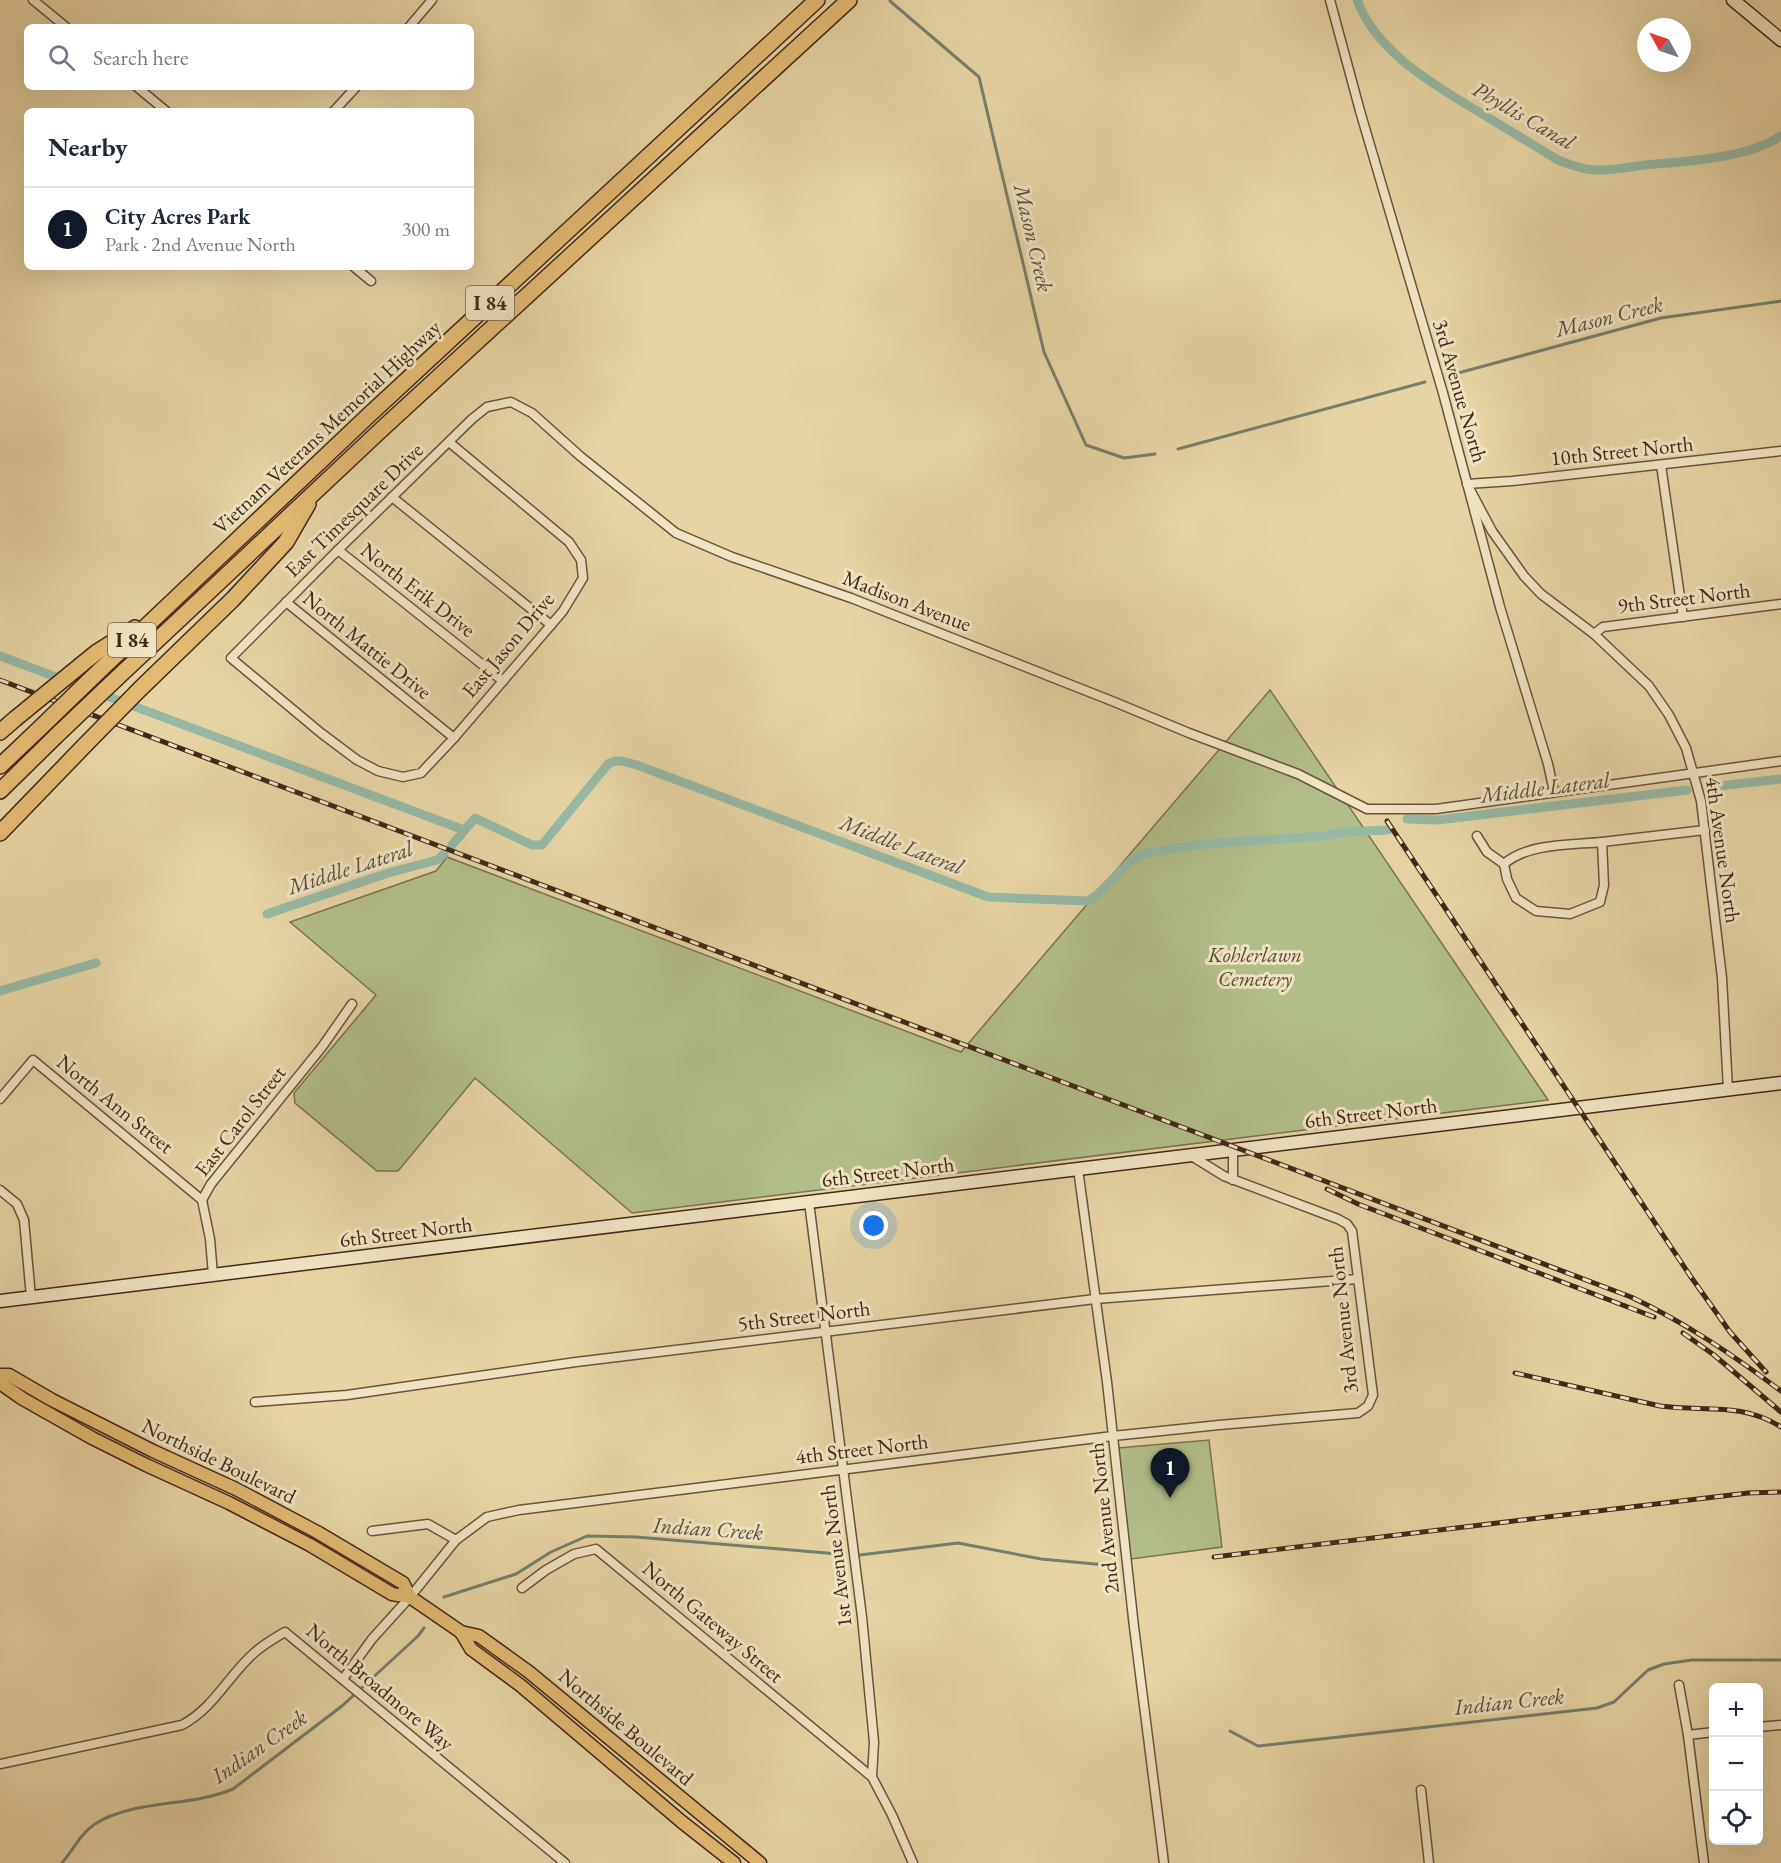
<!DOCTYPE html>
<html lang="en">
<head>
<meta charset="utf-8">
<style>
	:root { --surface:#fff; --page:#f2f2f3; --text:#1f2937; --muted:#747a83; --line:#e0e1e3; --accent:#111827 }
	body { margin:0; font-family:"EB Garamond",serif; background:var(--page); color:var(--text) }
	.controls { position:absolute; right:18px; bottom:18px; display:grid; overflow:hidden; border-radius:9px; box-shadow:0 6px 24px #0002 }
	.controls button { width:54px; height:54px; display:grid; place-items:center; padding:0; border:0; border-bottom:2px solid var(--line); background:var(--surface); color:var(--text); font:30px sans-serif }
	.compass { position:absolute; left:1637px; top:18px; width:54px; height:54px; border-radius:50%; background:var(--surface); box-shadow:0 6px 24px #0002; rotate:310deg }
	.you { position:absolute; left:874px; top:1226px; width:21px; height:21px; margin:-15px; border:4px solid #fff; border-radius:50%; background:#1a73e8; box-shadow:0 0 0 9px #1a73e833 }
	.badge { display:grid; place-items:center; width:39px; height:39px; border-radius:50%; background:var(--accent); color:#fff; font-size:20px; font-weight:700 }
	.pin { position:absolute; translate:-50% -50px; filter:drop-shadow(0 2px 3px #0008) }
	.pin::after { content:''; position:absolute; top:32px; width:21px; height:18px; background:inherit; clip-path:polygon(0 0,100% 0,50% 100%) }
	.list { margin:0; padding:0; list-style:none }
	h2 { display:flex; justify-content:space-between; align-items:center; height:78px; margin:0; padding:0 24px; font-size:26px }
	h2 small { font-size:20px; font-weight:400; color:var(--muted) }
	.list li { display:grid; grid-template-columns:39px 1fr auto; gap:18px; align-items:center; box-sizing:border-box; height:84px; padding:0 24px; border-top:2px solid var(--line) }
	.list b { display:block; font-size:22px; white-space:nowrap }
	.list p { margin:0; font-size:20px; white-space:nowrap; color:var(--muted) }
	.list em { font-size:20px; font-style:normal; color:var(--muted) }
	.icon { flex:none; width:33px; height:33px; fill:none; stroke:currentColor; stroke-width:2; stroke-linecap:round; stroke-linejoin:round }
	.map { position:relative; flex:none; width:1781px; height:1863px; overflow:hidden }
	.search { position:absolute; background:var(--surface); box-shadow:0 6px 24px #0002; left:24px; top:24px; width:450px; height:66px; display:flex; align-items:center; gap:15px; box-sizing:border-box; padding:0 21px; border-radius:9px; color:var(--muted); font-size:22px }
	.panel { position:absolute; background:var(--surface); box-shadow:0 6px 24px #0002; left:24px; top:108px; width:450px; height:162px; border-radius:9px }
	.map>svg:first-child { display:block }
	.green { fill:#b2be88; stroke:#797350; stroke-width:1.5 }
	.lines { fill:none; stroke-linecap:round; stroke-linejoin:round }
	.stream { stroke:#747f6e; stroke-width:3 }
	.canal { stroke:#96b9a6; stroke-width:9 }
	.street-casing { stroke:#6a533c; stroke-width:11 }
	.secondary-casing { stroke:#402819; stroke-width:15 }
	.primary-casing { stroke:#402819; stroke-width:15 }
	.highway-casing { stroke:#402819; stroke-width:18 }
	.street { stroke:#efe4c3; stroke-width:8 }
	.secondary { stroke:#efe4c3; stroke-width:12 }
	.primary { stroke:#e3ba72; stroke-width:12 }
	.highway { stroke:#e3ba72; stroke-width:15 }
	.rail-casing { stroke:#402819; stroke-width:5 }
	.rail { stroke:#efe4c3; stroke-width:3; stroke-dasharray:9; stroke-linecap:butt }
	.highway-bridge-casing { stroke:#402819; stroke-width:18; stroke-linecap:butt }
	.highway-bridge { stroke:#e3ba72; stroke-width:15 }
	.labels { text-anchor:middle; stroke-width:6; stroke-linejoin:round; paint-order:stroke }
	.shield { fill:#efe4c3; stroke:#74604c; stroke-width:1.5 }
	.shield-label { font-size:20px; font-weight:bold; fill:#402819 }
	.street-label { font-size:21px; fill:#402819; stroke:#efe4c3 }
	.park-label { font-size:21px; font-style:italic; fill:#57462f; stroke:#efe4c3 }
	.water-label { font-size:22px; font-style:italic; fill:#564c3c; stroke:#efe4c3 }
</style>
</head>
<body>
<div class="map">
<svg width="1781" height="1863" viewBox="0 0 1781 1863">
	<rect width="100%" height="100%" fill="#e6d5a3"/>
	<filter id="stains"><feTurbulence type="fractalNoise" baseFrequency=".00333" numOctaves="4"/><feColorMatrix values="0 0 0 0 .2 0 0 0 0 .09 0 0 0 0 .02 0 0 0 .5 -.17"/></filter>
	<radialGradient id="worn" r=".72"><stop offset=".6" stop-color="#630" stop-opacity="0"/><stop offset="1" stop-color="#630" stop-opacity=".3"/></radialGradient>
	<!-- green -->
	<g class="green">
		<path d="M1270,690L1548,1100L632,1213L475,1078L398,1171H377L295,1103L294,1093L376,995L290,922L436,871L447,857L961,1052Z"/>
		<path d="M1209,1440L1222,1547L1131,1559L1118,1448Z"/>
	</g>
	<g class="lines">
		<!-- stream -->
		<g class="stream">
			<path d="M890,1L979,77L1044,352L1086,445L1124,458L1155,454"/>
			<path d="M1447,376L1661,318L1781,301"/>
			<path d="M1178,449L1425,382"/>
			<path d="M860,1555L958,1543L1041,1559L1117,1566"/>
			<path d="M444,1597L516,1574L551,1552L587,1536L636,1537L838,1554"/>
			<path d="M1230,1731L1258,1746L1597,1708L1614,1702L1648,1670L1664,1664L1692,1660H1781"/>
			<path d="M62,1863C73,1850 81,1833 95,1824C131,1800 191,1807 233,1789L342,1706L418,1636L424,1628"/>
		</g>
		<!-- canal -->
		<g class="canal">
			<path d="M1357,0C1377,53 1433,84 1479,112C1505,128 1532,144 1558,160C1571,165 1584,170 1598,170C1614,170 1630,167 1645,165C1687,161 1745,159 1781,136"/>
			<path d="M0,656L464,830"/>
			<path d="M1709,787L1781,779"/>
			<path d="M1407,819L1438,820L1687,790"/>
			<path d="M452,845L475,818L532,845H542L608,764L615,761H622L637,765L988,897L1087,901L1096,896L1131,861L1146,853L1205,844L1324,836L1344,832L1388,830"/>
			<path d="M267,914L388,873L437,860L444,854"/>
			<path d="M0,991L96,963"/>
		</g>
		<!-- street casing -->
		<g class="street-casing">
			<g id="street">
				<path d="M33,0L66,27"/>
				<path d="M1330,0L1360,111L1443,393L1500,607L1548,764L1554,792"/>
				<path d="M409,27L432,0"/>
				<path d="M137,87L166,111"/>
				<path d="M334,111L356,87"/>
				<path d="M354,267L371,281"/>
				<path d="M449,442L569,542L581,560L583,578L563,611L454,738L421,773L403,777L378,771L357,760L321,733L231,658L338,550L472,419L487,407L511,402L532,413L580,456L676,533L732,557L851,598L1112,701L1189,733L1298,774L1367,809H1436L1781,761"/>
				<path d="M1661,465L1683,617"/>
				<path d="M392,497L551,625"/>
				<path d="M338,550L503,681"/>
				<path d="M286,602L454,738"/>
				<path d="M1594,634L1603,627L1781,604"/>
				<path d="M1477,836L1487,852L1504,864"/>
				<path d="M1602,842L1604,885L1600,902L1570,914L1536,911L1516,898L1507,879L1504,864C1528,843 1571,845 1602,842Z"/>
				<path d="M1602,842L1705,830"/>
				<path d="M1728,1089L1722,978L1701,801L1686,748L1669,715L1649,686L1594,634L1541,594L1524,576L1492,531L1467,484L1512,481L1781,451"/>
				<path d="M0,1099L33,1060L202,1200"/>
				<path d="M1078,1169L1107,1382L1134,1627L1164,1863"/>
				<path d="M1233,1180V1150"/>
				<path d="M0,1190L17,1204L24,1220L31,1297"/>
				<path d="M809,1202L862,1617L874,1742L872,1777L892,1815L913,1863"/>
				<path d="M213,1275L210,1239L202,1200L211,1184L322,1047L352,1004"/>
				<path d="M255,1402L347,1395L576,1362L1095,1299L1358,1279"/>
				<path d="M372,1531L428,1524L456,1540L487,1517L519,1510L1113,1436L1219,1425L1358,1413L1368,1406L1373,1395L1352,1231L1347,1224L1338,1219L1224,1176L1190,1155"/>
				<path d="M522,1588L546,1570L574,1554L596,1549L872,1777"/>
				<path d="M343,1679L372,1639L410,1597L456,1540"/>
				<path d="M1679,1685L1688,1735L1704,1863"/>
				<path d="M1758,1727L1781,1725"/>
				<path d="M1688,1735L1714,1732"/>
				<path d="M0,1764L182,1725C214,1708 228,1676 254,1653C264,1644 275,1638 285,1632L565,1863"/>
				<path d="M1421,1790L1429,1863"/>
			</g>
		</g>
		<!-- secondary casing -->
		<g class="secondary-casing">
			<g id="secondary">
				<path d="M1733,0L1781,40"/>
				<path d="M0,1301L1781,1083"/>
			</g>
		</g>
		<!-- primary casing -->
		<g class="primary-casing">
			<g id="primary">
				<path d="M0,1375H9L52,1400L153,1451L236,1489L317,1532L403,1583L410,1597"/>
				<path d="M0,1383L23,1399L92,1438L146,1465L229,1503L310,1545L392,1594L410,1597L461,1632L479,1636L529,1672L760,1863"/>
				<path d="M461,1632L471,1649L520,1685L682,1822L734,1863"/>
			</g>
		</g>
		<!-- highway casing -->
		<g class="highway-casing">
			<g id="highway">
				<path d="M81,665L97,652L135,628"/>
				<path d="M98,672L369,415L817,0"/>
				<path d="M117,678L383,428L849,0"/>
				<path d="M140,689L233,599L286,542L308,504"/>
				<path d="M0,732L15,719"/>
				<path d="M0,766L39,729"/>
				<path d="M0,791L56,736"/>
				<path d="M0,833L86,744"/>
			</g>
		</g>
		<!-- street -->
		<use href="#street" class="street"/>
		<!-- secondary -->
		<use href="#secondary" class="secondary"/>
		<!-- primary -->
		<use href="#primary" class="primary"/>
		<!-- highway -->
		<use href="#highway" class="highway"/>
		<!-- rail casing -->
		<g class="rail-casing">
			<g id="rail">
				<path d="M0,680L1631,1297C1686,1323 1733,1355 1781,1391"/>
				<path d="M1387,821L1691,1277L1730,1332L1766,1372"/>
				<path d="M1327,1189L1358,1204L1654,1317"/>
				<path d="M1683,1333L1714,1355L1781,1412"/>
				<path d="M1515,1373L1660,1406C1704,1412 1742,1402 1781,1427"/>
				<path d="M1214,1557L1748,1493L1781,1492"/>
			</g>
		</g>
		<!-- rail -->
		<use href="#rail" class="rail"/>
		<!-- highway-bridge casing -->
		<g class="highway-bridge-casing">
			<g id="highway-bridge">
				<path d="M15,719L81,665"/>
				<path d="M39,729L98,672"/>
				<path d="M56,736L117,678"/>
				<path d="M86,744L140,689"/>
			</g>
		</g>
		<!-- highway-bridge -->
		<use href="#highway-bridge" class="highway-bridge"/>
	</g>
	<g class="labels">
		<!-- shield labels -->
		<g class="shield">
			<rect x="466" y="286" width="48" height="34" rx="4.5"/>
			<rect x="108" y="623" width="48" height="34" rx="4.5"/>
		</g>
		<g class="shield-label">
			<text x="490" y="310">I 84</text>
			<text x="132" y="647">I 84</text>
		</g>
		<!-- street labels -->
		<g class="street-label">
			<text transform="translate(1460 391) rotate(74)" y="7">3rd Avenue North</text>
			<text transform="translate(327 427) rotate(-43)" y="7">Vietnam Veterans Memorial Highway</text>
			<text transform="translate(1622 451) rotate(-6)" y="7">10th Street North</text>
			<text transform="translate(354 510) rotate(-44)" y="7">East Timesquare Drive</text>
			<text transform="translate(418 590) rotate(38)" y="7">North Erik Drive</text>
			<text transform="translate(1684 598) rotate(-7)" y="7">9th Street North</text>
			<text transform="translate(907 601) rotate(21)" y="7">Madison Avenue</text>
			<text transform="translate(367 645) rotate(39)" y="7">North Mattie Drive</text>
			<text transform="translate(508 645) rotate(-50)" y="7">East Jason Drive</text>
			<text transform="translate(1723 850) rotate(82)" y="7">4th Avenue North</text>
			<text transform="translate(115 1104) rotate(39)" y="7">North Ann Street</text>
			<text transform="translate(1371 1113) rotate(-7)" y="7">6th Street North</text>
			<text transform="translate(240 1121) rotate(-52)" y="7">East Carol Street</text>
			<text transform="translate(888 1172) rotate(-7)" y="7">6th Street North</text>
			<text transform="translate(406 1232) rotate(-7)" y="7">6th Street North</text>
			<text transform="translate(804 1316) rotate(-7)" y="7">5th Street North</text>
			<text transform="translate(1343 1320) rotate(-96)" y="7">3rd Avenue North</text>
			<text transform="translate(862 1449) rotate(-7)" y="7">4th Street North</text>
			<text transform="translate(219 1461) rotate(26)" y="7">Northside Boulevard</text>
			<text transform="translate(1104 1518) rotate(-96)" y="7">2nd Avenue North</text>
			<text transform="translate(836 1556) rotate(-97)" y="7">1st Avenue North</text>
			<text transform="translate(713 1622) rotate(40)" y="7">North Gateway Street</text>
			<text transform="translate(380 1687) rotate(40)" y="7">North Broadmore Way</text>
			<text transform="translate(626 1727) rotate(40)" y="7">Northside Boulevard</text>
		</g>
		<!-- park labels -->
		<g class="park-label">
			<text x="1255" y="962">Kohlerlawn<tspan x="1255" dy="24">Cemetery</tspan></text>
		</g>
		<!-- water labels -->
		<g class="water-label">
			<text transform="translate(1524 115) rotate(30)" y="8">Phyllis Canal</text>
			<text transform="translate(1034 238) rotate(77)" y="8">Mason Creek</text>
			<text transform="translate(1609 316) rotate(-14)" y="8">Mason Creek</text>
			<text transform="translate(1545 787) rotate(-7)" y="8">Middle Lateral</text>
			<text transform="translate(902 844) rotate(21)" y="8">Middle Lateral</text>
			<text transform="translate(350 867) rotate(-18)" y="8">Middle Lateral</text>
			<text transform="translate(708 1528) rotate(4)" y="8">Indian Creek</text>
			<text transform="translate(1509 1701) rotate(-6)" y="8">Indian Creek</text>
			<text transform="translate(259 1746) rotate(-35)" y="8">Indian Creek</text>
		</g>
	</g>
	<rect width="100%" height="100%" filter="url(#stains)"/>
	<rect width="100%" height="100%" fill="url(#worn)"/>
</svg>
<div class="controls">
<button>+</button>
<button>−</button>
<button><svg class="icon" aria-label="locate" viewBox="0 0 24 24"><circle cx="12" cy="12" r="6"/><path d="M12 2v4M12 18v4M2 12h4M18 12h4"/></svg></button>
</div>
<svg class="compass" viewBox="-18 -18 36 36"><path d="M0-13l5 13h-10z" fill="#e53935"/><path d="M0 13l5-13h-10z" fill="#747a83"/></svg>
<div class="you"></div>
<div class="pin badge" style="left:1170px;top:1498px">1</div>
<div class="search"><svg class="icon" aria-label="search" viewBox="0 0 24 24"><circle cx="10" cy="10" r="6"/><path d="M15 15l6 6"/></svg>Search here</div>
<section class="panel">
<h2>Nearby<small></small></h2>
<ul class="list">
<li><span class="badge">1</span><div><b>City Acres Park</b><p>Park · 2nd Avenue North</p></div><em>300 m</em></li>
</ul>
</section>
</div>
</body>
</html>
